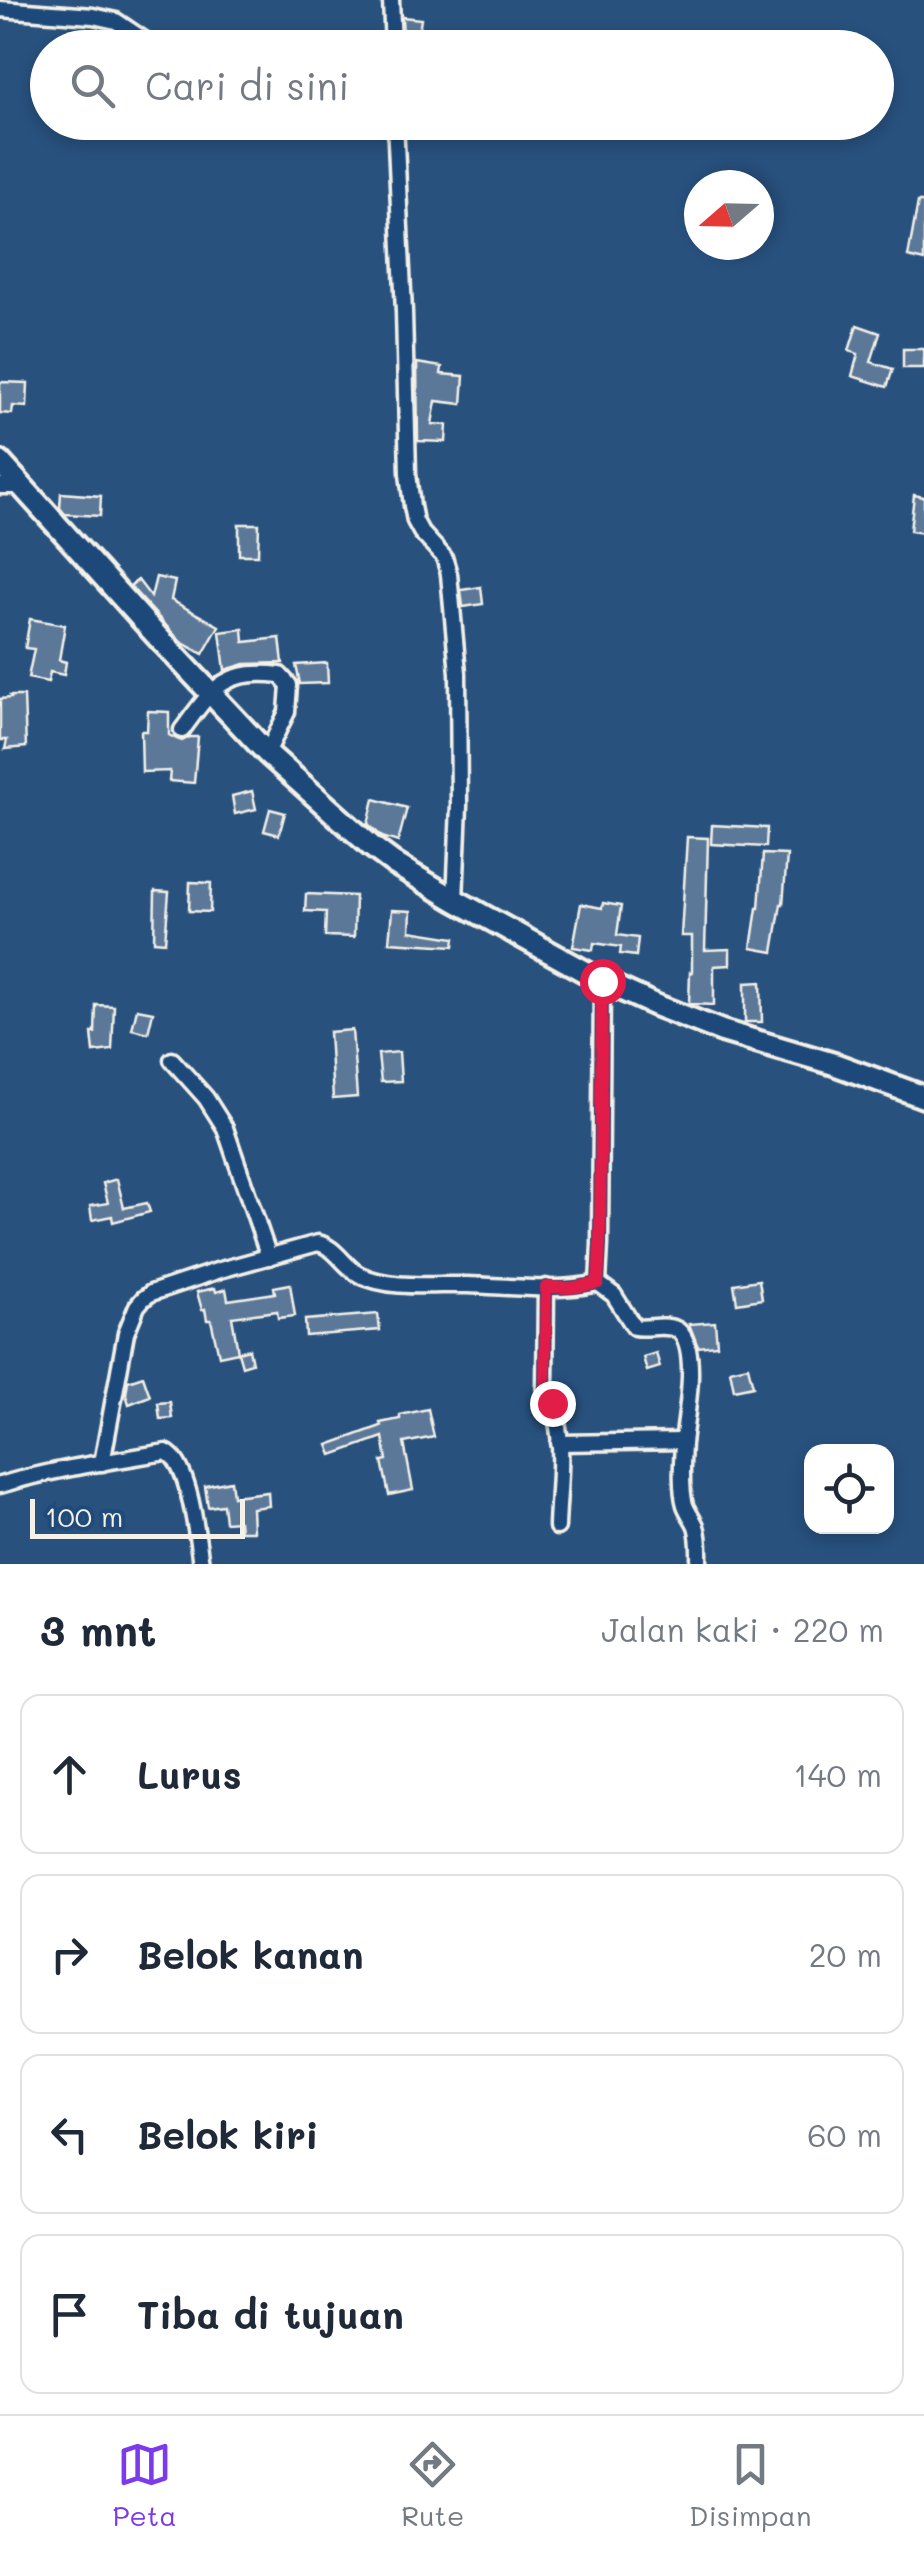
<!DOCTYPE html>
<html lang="id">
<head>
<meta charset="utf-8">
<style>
	:root { --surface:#fff; --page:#f6f6f7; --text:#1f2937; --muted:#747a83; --line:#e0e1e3; --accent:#7c3aed }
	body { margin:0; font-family:Mali,sans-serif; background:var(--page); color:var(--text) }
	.controls { position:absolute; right:30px; bottom:30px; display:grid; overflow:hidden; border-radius:20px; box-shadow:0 5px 15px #0003 }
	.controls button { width:90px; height:90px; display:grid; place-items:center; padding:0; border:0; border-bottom:2px solid var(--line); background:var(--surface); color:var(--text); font:50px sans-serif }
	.compass { position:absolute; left:684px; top:170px; width:90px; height:90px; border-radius:50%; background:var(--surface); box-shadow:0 5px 15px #0003; rotate:250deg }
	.scale { position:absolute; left:30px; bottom:25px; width:215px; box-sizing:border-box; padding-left:10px; border:5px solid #f4f1e8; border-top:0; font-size:28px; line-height:35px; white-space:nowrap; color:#f4f1e8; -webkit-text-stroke:8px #1f4a7a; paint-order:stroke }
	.stop { position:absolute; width:30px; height:30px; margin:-22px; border:8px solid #e11d48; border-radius:50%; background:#fff }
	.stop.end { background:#e11d48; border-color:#fff; box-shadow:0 2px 10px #0008 }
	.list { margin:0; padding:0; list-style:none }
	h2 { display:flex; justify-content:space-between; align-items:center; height:130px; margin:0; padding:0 40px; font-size:42px }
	h2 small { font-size:32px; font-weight:400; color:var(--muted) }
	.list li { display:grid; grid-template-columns:65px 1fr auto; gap:30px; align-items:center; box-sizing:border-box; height:160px; margin:0 20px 20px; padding:0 20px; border:2px solid var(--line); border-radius:20px }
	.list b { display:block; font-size:38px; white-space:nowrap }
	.list em { font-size:32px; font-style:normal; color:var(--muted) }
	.icon { flex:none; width:55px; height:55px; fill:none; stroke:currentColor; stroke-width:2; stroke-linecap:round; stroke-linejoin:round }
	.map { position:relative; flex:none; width:924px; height:1564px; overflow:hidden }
	.search { position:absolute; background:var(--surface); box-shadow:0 5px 15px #0003; left:30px; right:30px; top:30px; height:110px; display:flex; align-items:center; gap:25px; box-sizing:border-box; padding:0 35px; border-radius:55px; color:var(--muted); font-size:38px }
	.sheet { height:850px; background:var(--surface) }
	nav { display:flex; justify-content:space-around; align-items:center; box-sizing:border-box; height:140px; border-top:2px solid var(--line); background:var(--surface); font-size:28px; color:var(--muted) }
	nav a { display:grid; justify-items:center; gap:5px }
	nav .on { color:var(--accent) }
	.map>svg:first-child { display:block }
	.building { fill:#5b7899; stroke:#f4f1e8; stroke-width:2.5 }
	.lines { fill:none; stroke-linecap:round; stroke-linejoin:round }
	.street-casing { stroke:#f4f1e8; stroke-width:21 }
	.secondary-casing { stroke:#f4f1e8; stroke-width:28 }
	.street { stroke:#1f4a7a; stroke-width:14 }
	.secondary { stroke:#1f4a7a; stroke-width:20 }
	.route { stroke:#e11d48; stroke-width:12 }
</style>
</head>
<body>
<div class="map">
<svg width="924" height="1564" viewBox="0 0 924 1564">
	<rect width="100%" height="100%" fill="#28517e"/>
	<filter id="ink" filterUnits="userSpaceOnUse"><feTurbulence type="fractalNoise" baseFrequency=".01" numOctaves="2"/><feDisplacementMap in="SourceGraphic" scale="20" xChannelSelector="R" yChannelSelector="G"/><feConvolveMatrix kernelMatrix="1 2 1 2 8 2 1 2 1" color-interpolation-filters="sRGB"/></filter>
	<g filter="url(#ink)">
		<!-- building -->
		<g class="building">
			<path d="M402,17L421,19L418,39L403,37Z"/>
			<path d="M918,202H924V261L908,257Z"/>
			<path d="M857,325L880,333L871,362L893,369L887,387L852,376L858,354L849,351Z"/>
			<rect x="903" y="349" width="21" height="19"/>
			<path d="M417,363L442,367L441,374L464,376L462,404L436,401L432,424L447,425L446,442L418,441Z"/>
			<path d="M0,382L28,383L27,407L13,406L12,414L0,413Z"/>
			<path d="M61,493L101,496L100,516L65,514L60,508Z"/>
			<path d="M914,495L924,497V533L910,531Z"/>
			<path d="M239,524H259L258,555H239Z"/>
			<path d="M156,577L175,581L171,600L219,626L203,654L181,642L130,586L138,580L151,597Z"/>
			<path d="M481,587L483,604L463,607L461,590Z"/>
			<path d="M30,619L65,625L59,660L66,662L64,675L50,672L48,682L28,678L34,649L25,648Z"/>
			<path d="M243,629L244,642L280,638L283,663L245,664L225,670L220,632Z"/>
			<path d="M327,663L328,683L300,684L296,665Z"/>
			<path d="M10,696H24L26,747L5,749L7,740H0V699L11,698Z"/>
			<path d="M148,711L169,712V735L177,739L182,741L190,737H198L194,783L169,781L170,771L142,772L141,731H147Z"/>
			<path d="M252,791L256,809L235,814L232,796Z"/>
			<path d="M374,799L407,808L398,842L382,837L368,824Z"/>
			<path d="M270,809L285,813L279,835L264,831Z"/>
			<path d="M712,825L767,828L766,847L711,844Z"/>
			<path d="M687,837L708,838L705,950L730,949V965L714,966V1005L689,1004L690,972H692V936H681Z"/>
			<path d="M763,854L787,855L783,904H781L773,952L751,948L757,908H759Z"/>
			<path d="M190,882L211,883L210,912L189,911Z"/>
			<path d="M155,891L169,892L165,942L154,941Z"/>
			<path d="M306,894L355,896L354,937L325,936L326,912L305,911Z"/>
			<path d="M603,903L621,906L617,935L638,938L636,956L620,954L621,947L594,943L593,950L573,947L581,904L602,908Z"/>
			<path d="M392,910L411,911L410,931L455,938L454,946L389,942Z"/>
			<path d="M761,982L762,1022H745V983Z"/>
			<path d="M96,1005L114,1006L112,1050L94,1052L92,1033H95Z"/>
			<path d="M137,1009L153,1012L148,1033L132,1029Z"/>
			<path d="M352,1030L357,1097L333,1099L329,1032Z"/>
			<path d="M399,1052L401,1081L381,1082L378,1054Z"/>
			<path d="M117,1179L124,1208L147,1203L150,1212L113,1222L112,1216L92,1220L90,1206L108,1203L103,1183Z"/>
			<path d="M759,1280L762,1299L737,1303L734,1284Z"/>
			<path d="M290,1284L295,1316L278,1318L277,1311L232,1317L238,1352L249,1349L252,1363L242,1366L238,1352L219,1356L211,1320H207L205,1309L202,1310L197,1292L215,1288L216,1292L226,1289L228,1300L275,1293L274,1287Z"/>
			<path d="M378,1314L380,1330L306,1336L305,1320Z"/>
			<path d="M715,1322L717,1345L698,1347L689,1324Z"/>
			<path d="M656,1353L660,1367L647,1371L643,1357Z"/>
			<path d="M748,1366L753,1386L734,1390L730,1370Z"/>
			<path d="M143,1376L150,1396L129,1404L126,1394L128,1381Z"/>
			<path d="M170,1402L172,1418L160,1419L158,1403Z"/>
			<path d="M428,1409L434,1437L404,1443L413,1490L389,1495L382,1461L387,1460L383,1437L332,1455L328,1445L381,1426L380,1423L400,1419V1415Z"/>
			<path d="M231,1481L233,1496L268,1492L269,1506L252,1508L253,1531H240L239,1521L225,1522L223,1505L208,1507L205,1486Z"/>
		</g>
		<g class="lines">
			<!-- street casing -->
			<g class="street-casing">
				<g id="street">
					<path d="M391,0L393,48"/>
					<path d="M0,9L93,16L116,21L156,48"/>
					<path d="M395,122L404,312L408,474L412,506L415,521L421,532L444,557L449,574L458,673L459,806L455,900"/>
					<path d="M0,486H23"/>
					<path d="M182,730C213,688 224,668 280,675L289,685L287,712L267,753"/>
					<path d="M602,981L600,1244L598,1283L614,1295L634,1327C646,1330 668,1322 679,1331C700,1350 685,1419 683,1444C682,1462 680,1488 685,1505C688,1513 693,1519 696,1526C700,1538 699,1551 699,1564"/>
					<path d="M172,1060L206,1098L225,1128L269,1257"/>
					<path d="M546,1287L545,1391C569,1430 558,1483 557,1527"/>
					<path d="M559,1443L683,1441"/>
					<path d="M102,1463L126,1333L137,1306L143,1299L151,1293L220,1270L318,1243C336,1247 344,1267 360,1275C391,1290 434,1284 467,1285C509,1286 556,1293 598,1283"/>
					<path d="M0,1485C54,1469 111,1461 166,1452C190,1463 197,1538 201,1564"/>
				</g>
			</g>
			<!-- secondary casing -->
			<g class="secondary-casing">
				<path id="secondary" d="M0,462L157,636L267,753L371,846L395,864L455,900L602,981L655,1005L722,1031L834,1064L924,1097"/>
			</g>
			<!-- street -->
			<use href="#street" class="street"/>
			<!-- secondary -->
			<use href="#secondary" class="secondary"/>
		</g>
	</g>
	<g class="lines" filter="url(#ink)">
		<!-- route -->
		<path class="route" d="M552,1403L545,1391L546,1287L570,1288L598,1283L600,1244L602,981"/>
	</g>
</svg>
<div class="controls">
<button><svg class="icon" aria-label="locate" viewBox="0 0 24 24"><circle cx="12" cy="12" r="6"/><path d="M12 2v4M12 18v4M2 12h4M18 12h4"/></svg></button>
</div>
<svg class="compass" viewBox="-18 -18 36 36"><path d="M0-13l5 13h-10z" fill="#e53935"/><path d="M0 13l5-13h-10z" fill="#747a83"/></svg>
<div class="scale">100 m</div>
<div class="stop" style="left:602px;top:981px"></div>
<div class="stop end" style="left:552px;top:1403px"></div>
<div class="search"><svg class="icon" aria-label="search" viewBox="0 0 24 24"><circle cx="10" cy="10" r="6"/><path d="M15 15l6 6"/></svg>Cari di sini</div>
</div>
<section class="sheet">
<h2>3 mnt<small>Jalan kaki · 220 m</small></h2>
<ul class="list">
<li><svg class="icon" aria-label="ahead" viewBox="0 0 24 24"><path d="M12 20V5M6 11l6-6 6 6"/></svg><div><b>Lurus</b></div><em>140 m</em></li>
<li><svg class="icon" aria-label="right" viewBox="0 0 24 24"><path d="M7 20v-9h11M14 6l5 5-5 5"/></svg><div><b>Belok kanan</b></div><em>20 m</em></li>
<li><svg class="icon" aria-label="left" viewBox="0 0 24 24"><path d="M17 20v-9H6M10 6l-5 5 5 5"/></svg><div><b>Belok kiri</b></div><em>60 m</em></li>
<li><svg class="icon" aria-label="arrive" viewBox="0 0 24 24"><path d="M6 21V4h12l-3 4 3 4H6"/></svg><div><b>Tiba di tujuan</b></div></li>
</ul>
</section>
<nav>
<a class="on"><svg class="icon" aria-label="map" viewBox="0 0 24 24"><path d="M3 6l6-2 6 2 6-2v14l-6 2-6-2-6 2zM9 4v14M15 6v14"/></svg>Peta</a>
<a><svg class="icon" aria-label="directions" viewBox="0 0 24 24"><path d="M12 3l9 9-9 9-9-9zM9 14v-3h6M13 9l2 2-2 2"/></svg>Rute</a>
<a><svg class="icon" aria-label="saved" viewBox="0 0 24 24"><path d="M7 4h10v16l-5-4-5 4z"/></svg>Disimpan</a>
</nav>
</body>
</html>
